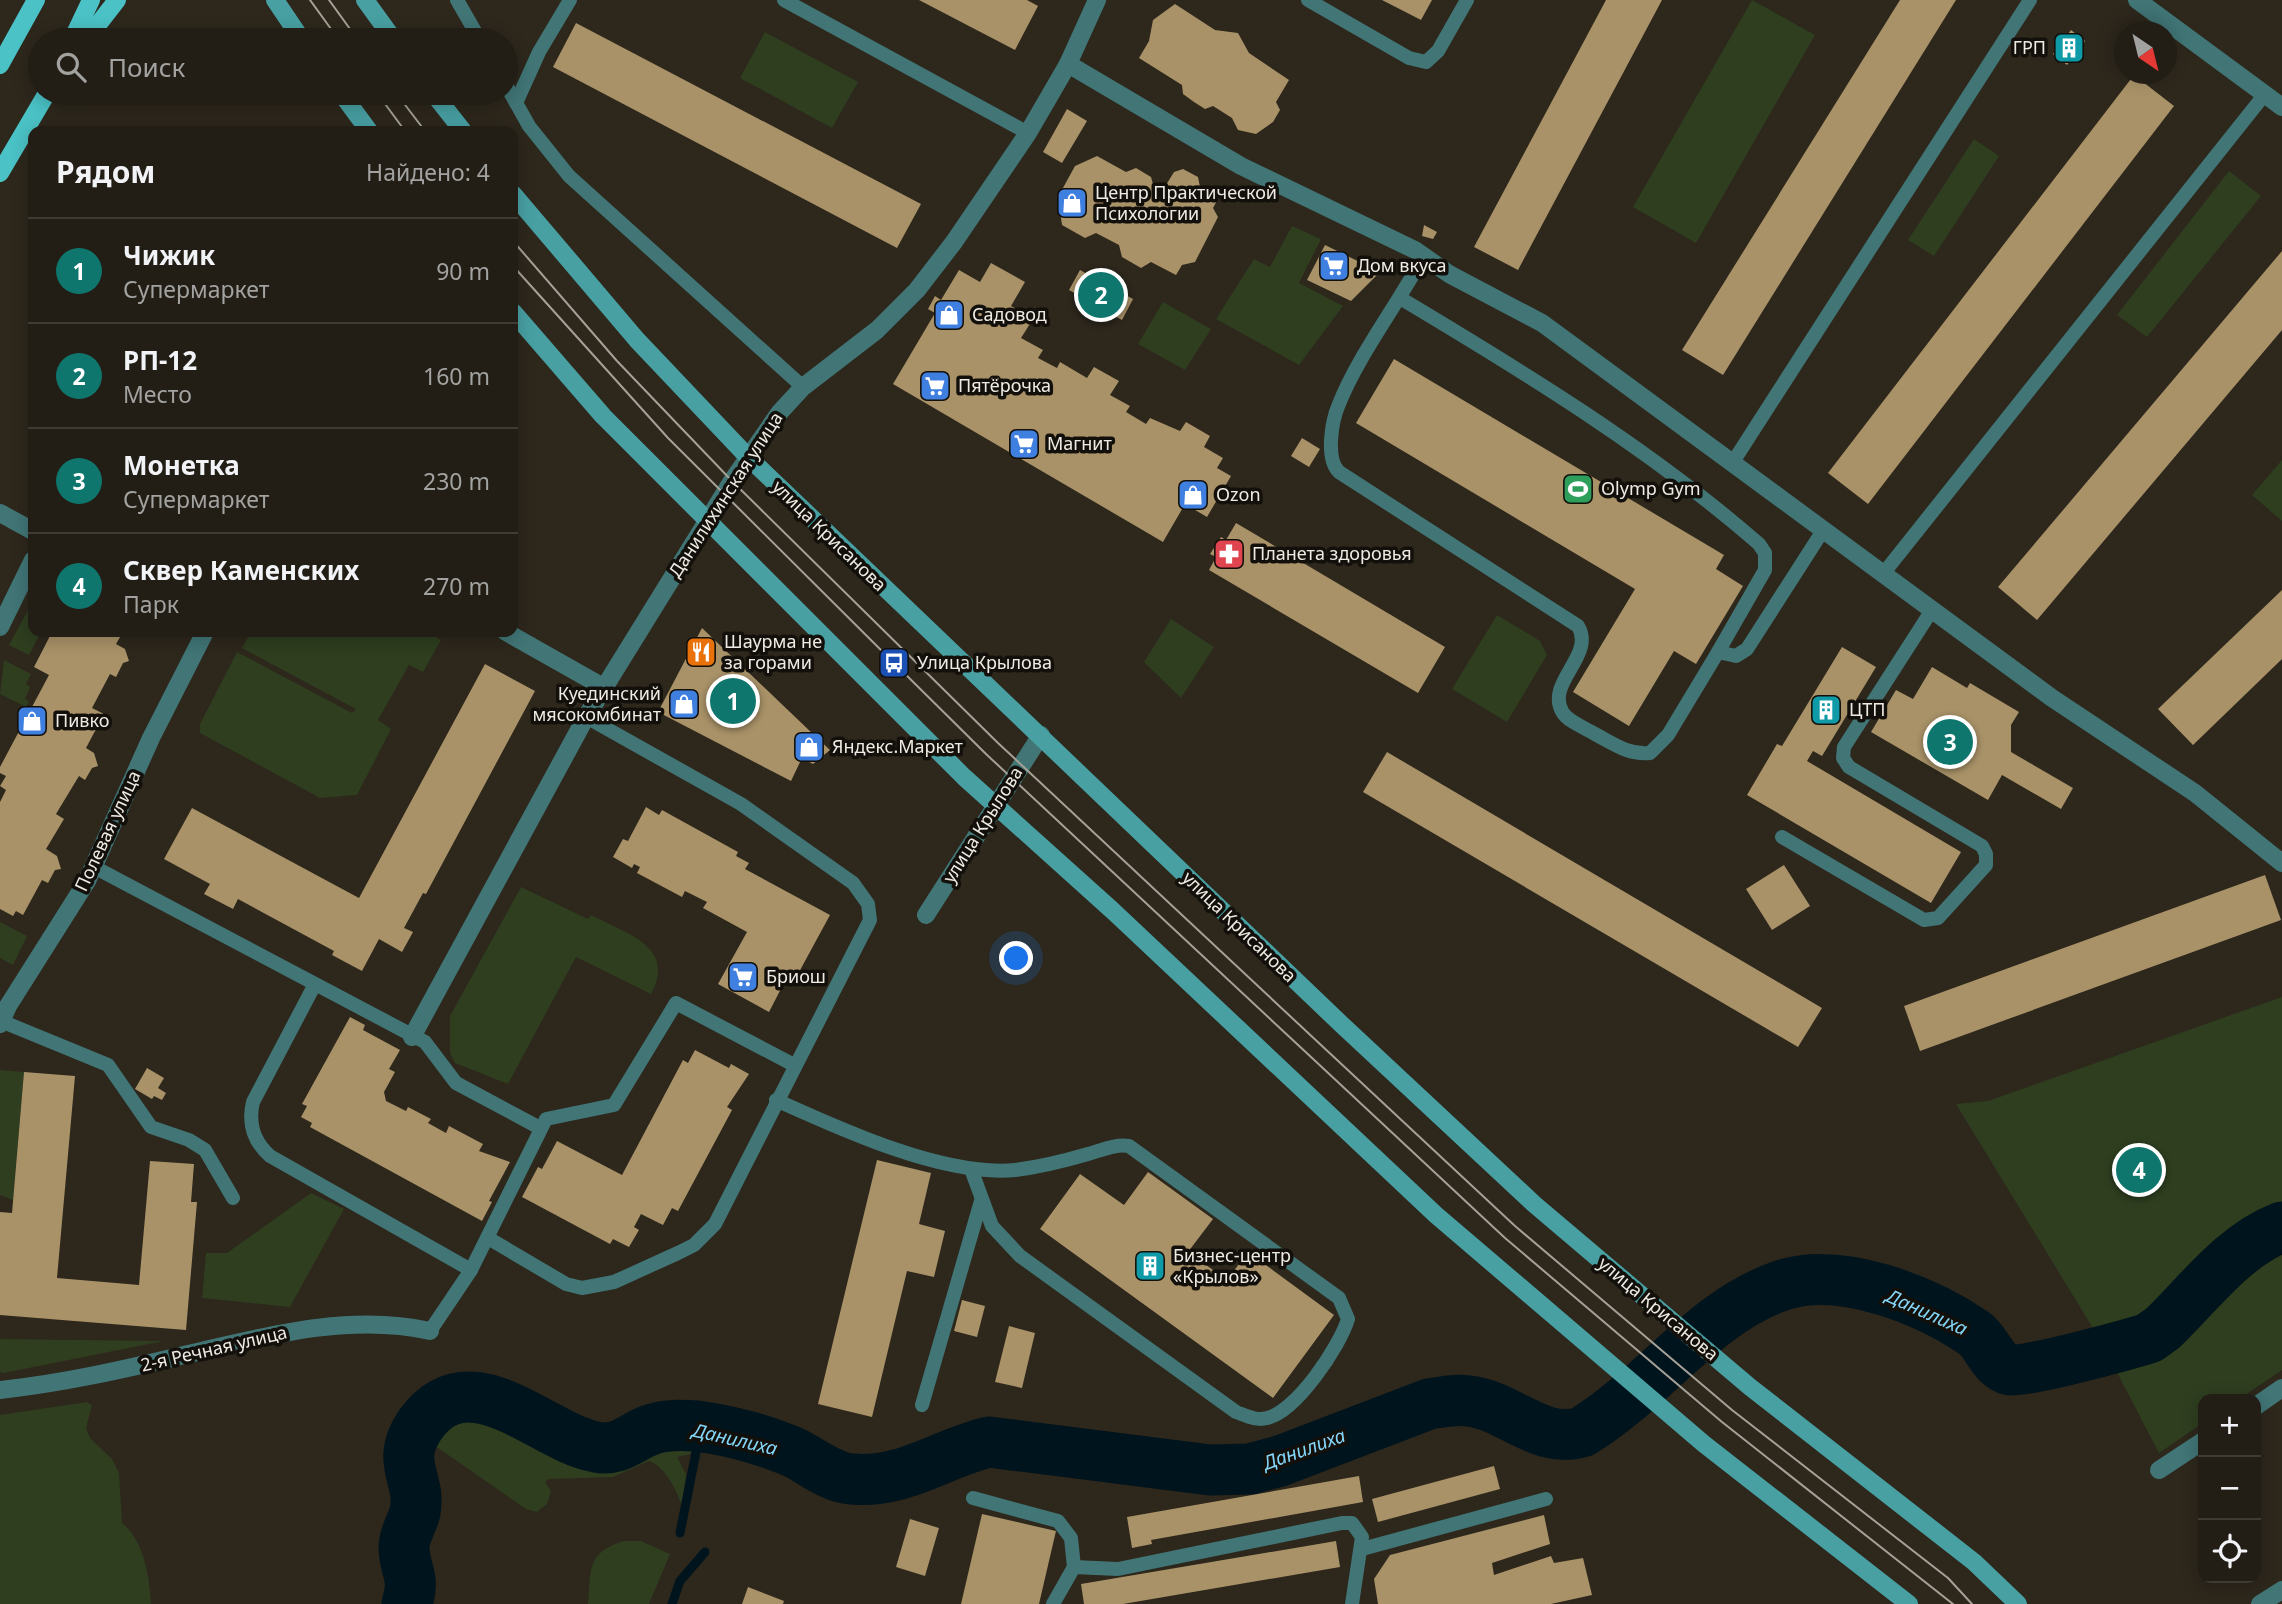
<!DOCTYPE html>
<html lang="ru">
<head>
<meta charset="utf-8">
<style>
	:root { --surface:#221d15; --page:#2e2a22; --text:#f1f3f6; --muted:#a2a2a0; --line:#3f3b34; --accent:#0f766e }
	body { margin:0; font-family:"Noto Sans",sans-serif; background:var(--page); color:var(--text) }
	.controls { position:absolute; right:21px; bottom:21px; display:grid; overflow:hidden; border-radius:14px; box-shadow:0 4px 18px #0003 }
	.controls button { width:63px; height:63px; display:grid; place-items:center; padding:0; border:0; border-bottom:2px solid var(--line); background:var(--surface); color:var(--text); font:35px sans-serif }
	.compass { position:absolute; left:2114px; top:21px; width:63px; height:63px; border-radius:50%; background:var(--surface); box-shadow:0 4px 18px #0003; rotate:145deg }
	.you { position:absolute; left:1017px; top:959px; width:24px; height:24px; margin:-18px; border:5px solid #fff; border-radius:50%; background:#1a73e8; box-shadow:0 0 0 10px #1a73e833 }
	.badge { display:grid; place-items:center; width:46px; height:46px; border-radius:50%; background:var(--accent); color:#fff; font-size:23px; font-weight:700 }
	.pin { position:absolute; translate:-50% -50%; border:4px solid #fff; box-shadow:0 2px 7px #0006 }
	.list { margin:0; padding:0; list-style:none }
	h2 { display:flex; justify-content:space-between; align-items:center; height:91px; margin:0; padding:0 28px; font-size:30px }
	h2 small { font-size:23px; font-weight:400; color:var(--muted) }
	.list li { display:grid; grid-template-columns:46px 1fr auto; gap:21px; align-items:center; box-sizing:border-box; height:105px; padding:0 28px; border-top:2px solid var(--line) }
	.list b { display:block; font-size:26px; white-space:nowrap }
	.list p { margin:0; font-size:23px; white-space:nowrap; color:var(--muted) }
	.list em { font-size:23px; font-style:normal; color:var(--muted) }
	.icon { flex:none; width:38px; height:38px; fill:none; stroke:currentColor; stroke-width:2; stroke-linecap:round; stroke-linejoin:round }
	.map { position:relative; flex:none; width:2282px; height:1604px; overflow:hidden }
	.search { position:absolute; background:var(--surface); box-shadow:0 4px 18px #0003; left:28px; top:28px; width:490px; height:77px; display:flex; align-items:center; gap:18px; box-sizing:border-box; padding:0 24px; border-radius:38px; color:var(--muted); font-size:26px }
	.panel { position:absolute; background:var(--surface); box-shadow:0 4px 18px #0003; left:28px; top:126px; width:490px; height:511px; border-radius:14px }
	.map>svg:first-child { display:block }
	.green { fill:#2e3e1f }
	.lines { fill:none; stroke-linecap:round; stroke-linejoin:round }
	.stream { stroke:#00141d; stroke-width:9 }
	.river { stroke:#00141d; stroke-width:51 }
	.building { fill:#a99268 }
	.lane { stroke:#417576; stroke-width:14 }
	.street { stroke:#417576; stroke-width:18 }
	.secondary { stroke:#48a0a3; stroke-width:18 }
	.primary { stroke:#4bc2c6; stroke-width:18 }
	.tram { stroke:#a6a198; stroke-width:2 }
	.labels { text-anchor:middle; stroke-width:7; stroke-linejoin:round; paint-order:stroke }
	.poi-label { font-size:18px; fill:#efebe4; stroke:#13100b; text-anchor:start }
	.street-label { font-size:18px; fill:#efebe4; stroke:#13100b }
	.water-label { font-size:19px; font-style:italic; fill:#84d7f9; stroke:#13100b }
</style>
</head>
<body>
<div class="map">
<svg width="2282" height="1604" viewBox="0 0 2282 1604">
	<rect width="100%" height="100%" fill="#2d271c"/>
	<!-- green -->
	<g class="green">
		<path d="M1752,0L1815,35L1696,243L1633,207Z"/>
		<path d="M765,32L858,82L832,128L740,78Z"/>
		<path d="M1974,139L1999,156L1934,256L1908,240Z"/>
		<path d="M2229,171L2261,196L2147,337L2117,315Z"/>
		<path d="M1292,226L1321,239L1299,283L1343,306L1299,365L1216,319L1254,259L1270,267Z"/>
		<path d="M1163,302L1211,329L1185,370L1138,344Z"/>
		<path d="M2282,460V521L2252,495Z"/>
		<path d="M33,601V632H41L29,655L9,645Z"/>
		<path d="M1497,615L1540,641L1547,655L1507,722L1452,689Z"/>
		<path d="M1171,619L1214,647L1181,698L1144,662Z"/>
		<path d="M251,632H425L441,640L423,672L409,665L378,720L391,729L357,795L320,798L200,733V724L237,652L352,713L356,709L242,648Z"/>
		<path d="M4,660L31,674L26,684L30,687L25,699L29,701L26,707L0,694Z"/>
		<path d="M521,887L588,919L591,915C625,933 677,946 651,994L576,957L508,1084L455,1063L450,1053V1016Z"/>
		<path d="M0,922L27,936L13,965L0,958Z"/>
		<path d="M2282,997V1370L2239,1399H2203V1423L2159,1453L2099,1338L1956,1104L1988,1101Z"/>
		<path d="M0,1070L24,1072L13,1200L0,1195Z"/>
		<path d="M311,1193L344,1209L290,1307L202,1298L206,1253H227Z"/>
		<path d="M0,1339L164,1341L4,1373L0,1372Z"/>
		<path d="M87,1402L92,1405L86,1428L90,1438L112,1459L119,1473L122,1523C143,1539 150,1577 151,1604H0V1415Z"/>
		<path d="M472,1403C520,1405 563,1451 599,1452C629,1453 662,1417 692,1432L691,1454L677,1457L686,1474L682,1506C677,1491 665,1466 649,1461L613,1477L549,1479L545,1482L551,1491L547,1504L537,1512L526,1509L421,1436C425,1415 453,1404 472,1403Z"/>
		<path d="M624,1541H641L670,1554L649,1604H588C591,1570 586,1552 624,1541Z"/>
	</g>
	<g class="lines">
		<!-- stream -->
		<g class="stream">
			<path d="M680,1533L701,1427"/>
			<path d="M672,1604L680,1581L705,1552"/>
		</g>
		<!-- river -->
		<path class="river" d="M407,1604C416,1576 404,1570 404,1547C404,1535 412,1524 415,1512C422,1479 394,1463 420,1425C470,1355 541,1437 596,1447C619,1452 631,1437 650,1430C665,1424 682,1425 697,1426C728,1430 766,1440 795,1453C813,1462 832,1478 852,1479C903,1484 942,1453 989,1442L1210,1470L1250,1469L1280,1461L1429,1404C1442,1402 1455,1399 1468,1401C1509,1405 1540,1445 1582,1432C1652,1390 1704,1311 1783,1285C1841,1266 1926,1300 1974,1333C1987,1342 1993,1366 2010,1370C2025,1373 2130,1344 2149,1338L2163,1328C2200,1292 2233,1246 2282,1227"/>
	</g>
	<!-- building -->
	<g class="building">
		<path d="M919,0H1027L1038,6L1015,50Z"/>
		<path d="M1382,0H1432L1421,20Z"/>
		<path d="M1606,0H1662L1518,270L1474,247Z"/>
		<path d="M1900,0H1956L1723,375L1682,350Z"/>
		<path d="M1175,4L1215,30L1238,33L1249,53L1289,80L1276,102L1280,110L1273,122L1256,134L1238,130L1232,118L1213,106L1205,109L1194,102L1183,94L1182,85L1139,58L1149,41L1153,20Z"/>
		<path d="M576,23L921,204L897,248L553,67Z"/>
		<path d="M2071,30L2085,41L2067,65L2053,54Z"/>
		<path d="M2134,75L2174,106L1868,504L1828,473Z"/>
		<path d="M1067,109L1087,121L1062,163L1043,152Z"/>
		<path d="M1097,156L1126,172L1136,168L1151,177L1154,188L1166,185L1174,172L1183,169L1198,177L1200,187L1219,197L1213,208L1218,217L1195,262L1182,265L1176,275L1151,262L1141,268L1122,257L1119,245L1096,233L1085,238L1062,225L1058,197L1075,166Z"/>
		<path d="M1424,225L1437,232L1433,239L1422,236Z"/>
		<path d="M1325,245L1380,272L1351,301L1307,280Z"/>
		<path d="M2282,251V330L2037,620L1998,587Z"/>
		<path d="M991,263L1025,282L1011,306L1033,319L1021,338L1043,350L1038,358L1057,368L1060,362L1087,378L1094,367L1119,381L1110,395L1130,406L1126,412L1146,424L1150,418L1180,431L1186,422L1210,436L1204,447L1223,458L1217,468L1231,476L1207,517L1185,504L1163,542L893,384L935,313L928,309L935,296L941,300L959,270L980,282Z"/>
		<path d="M1080,270L1133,299L1122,320L1069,290Z"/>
		<path d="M1394,359L1724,555L1716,569L1743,586L1696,664L1674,651L1629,726L1573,692L1635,589L1356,423Z"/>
		<path d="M1302,438L1320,449L1309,467L1291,456Z"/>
		<path d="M1236,523L1445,647L1418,693L1209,570L1216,557L1210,554L1221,537L1226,540Z"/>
		<path d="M2282,590V659L2193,745L2158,709Z"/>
		<path d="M702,628L814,735L830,750L813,764L802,758L791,781L658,712Z"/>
		<path d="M52,632H123L116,644L125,649L129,661L123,663L116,677L110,674L92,708L104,714L86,748L94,753L98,766L92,768L85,780L79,776L56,814L64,819L46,849L57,856L61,869L55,870L48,883L42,880L23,915L16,911L13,916L0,909V802L6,790L0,786L6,776L0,773V767L49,675L34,667Z"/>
		<path d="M1842,647L1876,667L1822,756L1813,751L1807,761L1961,852L1931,903L1747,795L1777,744L1782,746Z"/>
		<path d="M485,664L535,691L426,894L423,893L404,928L413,932L402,952L379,939L362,971L332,955L334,951L238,899L233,909L204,894L210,884L164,859L192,808L359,898Z"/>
		<path d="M1932,667L1967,688L1970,683L2019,712L2011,725V752L2073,788L2061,809L2002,775L1988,800L1871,732L1896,690L1913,699Z"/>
		<path d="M1387,752L1822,1008L1798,1047L1363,792Z"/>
		<path d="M646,807L659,815L662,810L738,852L736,856L749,863L745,869L830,915L792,985L785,981L769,1012L718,984L747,932L703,908L707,902L685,891L682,897L637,873L640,867L634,864L632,868L613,857L623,839L628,841Z"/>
		<path d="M1784,865L1810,906L1772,930L1746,889Z"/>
		<path d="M2265,875L2281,920L1920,1051L1904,1006Z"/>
		<path d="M350,1017L365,1025L363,1030L400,1050L389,1069L395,1072L384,1092L386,1101L406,1111L408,1107L431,1119L428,1123L446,1133L449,1126L483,1144L479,1151L510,1162L489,1201L492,1202L482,1221L310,1127L312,1123L301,1117L307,1106L302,1104Z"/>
		<path d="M695,1050L729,1068L731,1064L749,1074L727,1107L732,1110L678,1211L672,1208L663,1225L641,1214L634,1227L639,1230L629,1247L613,1239L610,1244L522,1197L538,1167L542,1169L557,1141L622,1175L683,1060L688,1063Z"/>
		<path d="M147,1068L164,1078L158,1088L166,1093L162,1100L154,1096L152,1099L135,1089Z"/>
		<path d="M24,1072L75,1076L57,1278L139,1285L150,1161L194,1164L191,1202H197L186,1330L0,1315V1212L12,1213Z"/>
		<path d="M877,1160L931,1173L919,1224L945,1231L934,1277L907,1271L872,1417L818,1404Z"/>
		<path d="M1148,1172L1213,1219L1188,1252L1227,1280L1248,1252L1334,1315L1273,1398L1040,1229L1080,1174L1124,1205Z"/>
		<path d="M962,1300L985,1306L977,1337L954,1331Z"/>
		<path d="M1009,1326L1035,1333L1022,1388L995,1382Z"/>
		<path d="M1494,1466L1500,1489L1378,1522L1372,1499Z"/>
		<path d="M1359,1476L1363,1502L1151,1540L1152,1544L1132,1548L1127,1517Z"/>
		<path d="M982,1514L1056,1531L1039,1604H961Z"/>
		<path d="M1544,1515L1550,1544L1492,1563L1494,1575L1551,1556L1554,1563L1583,1558L1592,1595L1551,1604H1378L1374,1579L1390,1555Z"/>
		<path d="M910,1519L939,1528L925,1576L896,1567Z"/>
		<path d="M1336,1541L1340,1567L1123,1604H1084L1081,1584Z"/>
		<path d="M748,1587L784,1601L783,1604H742Z"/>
	</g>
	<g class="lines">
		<!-- lane -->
		<g class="lane">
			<path d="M457,0L480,40"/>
			<path d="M784,0L1028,133"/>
			<path d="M1308,0L1409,58L1426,62L1438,51L1467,0"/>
			<path d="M506,85L529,126L569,176L803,387"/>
			<path d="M516,103L539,52L570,0"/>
			<path d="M1423,257C1398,304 1358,356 1339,404C1332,420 1325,458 1339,472L1578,626C1596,656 1544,683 1563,713C1569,722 1585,728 1595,734C1614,744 1628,755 1650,753L1668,735L1718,652L1736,656L1747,649L1822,532"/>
			<path d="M1400,298C1524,372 1650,449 1759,544L1765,553V570L1718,652"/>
			<path d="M1733,462L2030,0"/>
			<path d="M1883,574L2265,94"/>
			<path d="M1782,837L1924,920L1938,918L1986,865V854L1982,846L1849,767L1843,758L1844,747L1932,610"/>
			<path d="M94,867L425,1042L456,1083L540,1128"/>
			<path d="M314,986L253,1102C248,1123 253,1141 270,1156L471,1270"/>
			<path d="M1,1021L108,1065L151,1127L189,1140L205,1150L233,1198"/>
			<path d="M776,1100C840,1129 944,1177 1015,1170C1040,1167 1064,1161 1088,1154C1103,1150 1114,1144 1129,1146L1339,1298L1348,1319C1340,1346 1296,1412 1267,1418C1256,1421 1247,1416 1236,1412L1020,1256L992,1226L971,1169"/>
			<path d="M488,1238L566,1284L582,1288L614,1282L678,1253L694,1245L715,1224L870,920L868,904L853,883L741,804L586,717"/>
			<path d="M430,1331L471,1270L546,1119L614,1105L676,1003L794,1065"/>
			<path d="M922,1405L981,1201"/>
			<path d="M973,1498L1058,1521L1071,1538L1074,1567"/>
			<path d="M1362,1549L1546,1499"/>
			<path d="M1053,1604L1074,1567L1118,1569L1342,1523H1352L1362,1537L1352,1604"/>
		</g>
		<!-- street -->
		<g class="street">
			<path d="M2137,0L2282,107"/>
			<path d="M1068,64L1241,166L1415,250L1449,274L1542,323L2052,698L2195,793L2282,863"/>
			<path d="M0,513L33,531"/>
			<path d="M0,627L33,560"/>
			<path d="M506,632L605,688"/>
			<path d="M926,915L1041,735"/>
			<path d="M0,1024L8,1006L87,881L151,738L205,632"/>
			<path d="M412,1037L586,717L732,481L780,412L803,387L877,330L917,290L954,242L1028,133L1068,64L1097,0"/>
			<path d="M0,1390C64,1383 126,1369 188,1354C266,1336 350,1313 430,1331"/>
			<path d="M2256,1406L2282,1388"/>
			<path d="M2159,1470L2203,1441"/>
			<path d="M2260,1604L2282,1590"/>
		</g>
		<!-- secondary -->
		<g class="secondary">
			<path d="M275,0L302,40"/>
			<path d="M365,0L394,40"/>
			<path d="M341,93L369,131"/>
			<path d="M433,93L463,131"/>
			<path d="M513,194L637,340L748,457L1340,1023L1534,1204L1750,1387L1974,1562L2018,1604"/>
			<path d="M513,312L603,416L964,777L1113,911L1436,1215L1704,1444L1909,1604"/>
		</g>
		<!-- primary -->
		<g class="primary">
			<path d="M72,40L91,0"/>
			<path d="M86,40L117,0"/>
			<path d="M0,65L36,0"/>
			<path d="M0,173L47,93"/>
		</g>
		<!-- tram -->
		<g class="tram">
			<path d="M310,0L339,40"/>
			<path d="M329,0L358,40"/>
			<path d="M377,93L405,131"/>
			<path d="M396,93L425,131"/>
			<path d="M513,241L617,361L732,481L998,743L1321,1045L1515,1226L1732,1410L1948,1578L1972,1604"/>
			<path d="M513,266L668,438L894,663L986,754L1311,1057L1505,1238L1722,1422L1953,1604"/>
		</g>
	</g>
	<!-- icons -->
	<defs>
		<g id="building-square" transform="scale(1.575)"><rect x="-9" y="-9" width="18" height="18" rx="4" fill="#0f9aa8" stroke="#13100b"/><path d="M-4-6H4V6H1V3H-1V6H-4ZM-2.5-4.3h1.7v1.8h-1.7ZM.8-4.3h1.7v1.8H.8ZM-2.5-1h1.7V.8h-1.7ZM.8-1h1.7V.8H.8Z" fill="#fff"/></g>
		<g id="shop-square" transform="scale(1.575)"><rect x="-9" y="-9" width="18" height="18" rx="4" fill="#3f7fe0" stroke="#13100b"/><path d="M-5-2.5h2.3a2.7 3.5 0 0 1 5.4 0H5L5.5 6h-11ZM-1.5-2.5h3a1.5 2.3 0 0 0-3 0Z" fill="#fff"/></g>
		<g id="supermarket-square" transform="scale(1.575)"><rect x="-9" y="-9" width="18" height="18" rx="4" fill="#3f7fe0" stroke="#13100b"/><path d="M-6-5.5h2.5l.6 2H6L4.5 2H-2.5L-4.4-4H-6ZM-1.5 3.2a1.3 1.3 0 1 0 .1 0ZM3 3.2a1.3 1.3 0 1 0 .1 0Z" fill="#fff"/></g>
		<g id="stadium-square" transform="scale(1.575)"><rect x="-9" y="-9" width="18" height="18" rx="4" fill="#2e9e5b" stroke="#13100b"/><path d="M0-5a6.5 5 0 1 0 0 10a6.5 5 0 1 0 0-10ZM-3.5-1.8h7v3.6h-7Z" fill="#fff"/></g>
		<g id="pharmacy-square" transform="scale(1.575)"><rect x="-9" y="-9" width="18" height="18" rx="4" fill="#e0444e" stroke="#13100b"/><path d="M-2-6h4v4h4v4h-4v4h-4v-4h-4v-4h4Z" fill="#fff"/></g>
		<g id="restaurant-square" transform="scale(1.575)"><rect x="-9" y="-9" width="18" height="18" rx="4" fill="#e8710a" stroke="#13100b"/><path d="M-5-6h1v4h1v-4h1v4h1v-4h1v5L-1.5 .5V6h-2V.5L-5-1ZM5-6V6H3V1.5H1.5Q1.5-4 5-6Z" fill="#fff"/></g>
		<g id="bus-square" transform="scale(1.575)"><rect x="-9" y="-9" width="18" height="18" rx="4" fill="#1a4fb4" stroke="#13100b"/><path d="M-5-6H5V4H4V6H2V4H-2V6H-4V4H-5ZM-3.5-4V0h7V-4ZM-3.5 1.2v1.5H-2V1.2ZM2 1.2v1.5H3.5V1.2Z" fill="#fff"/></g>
	</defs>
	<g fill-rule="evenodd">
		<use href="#building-square" x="2069" y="48"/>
		<use href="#shop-square" x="1072" y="203"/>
		<use href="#supermarket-square" x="1334" y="266"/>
		<use href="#shop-square" x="949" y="315"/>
		<use href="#supermarket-square" x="935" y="386"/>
		<use href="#supermarket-square" x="1024" y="444"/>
		<use href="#stadium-square" x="1578" y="489"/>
		<use href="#shop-square" x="1193" y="495"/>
		<use href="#pharmacy-square" x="1229" y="554"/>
		<use href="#restaurant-square" x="701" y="652"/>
		<use href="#bus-square" x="894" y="663"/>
		<use href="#shop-square" x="684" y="704"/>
		<use href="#building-square" x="1826" y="710"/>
		<use href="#shop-square" x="32" y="721"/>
		<use href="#shop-square" x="809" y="747"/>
		<use href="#supermarket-square" x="743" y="977"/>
		<use href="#building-square" x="1150" y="1266"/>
	</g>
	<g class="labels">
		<!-- poi labels -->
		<g class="poi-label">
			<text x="2046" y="54" text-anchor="end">ГРП</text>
			<text x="1095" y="199">Центр Практической<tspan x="1095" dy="21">Психологии</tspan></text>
			<text x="1357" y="272">Дом вкуса</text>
			<text x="972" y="321">Садовод</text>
			<text x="958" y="392">Пятёрочка</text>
			<text x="1047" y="450">Магнит</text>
			<text x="1601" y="495">Olymp Gym</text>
			<text x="1216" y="501">Ozon</text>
			<text x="1252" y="560">Планета здоровья</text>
			<text x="724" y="648">Шаурма не<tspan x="724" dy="21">за горами</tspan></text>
			<text x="917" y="669">Улица Крылова</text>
			<text x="661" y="700" text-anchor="end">Куединский<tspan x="661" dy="21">мясокомбинат</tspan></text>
			<text x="1849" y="716">ЦТП</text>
			<text x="55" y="727">Пивко</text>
			<text x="832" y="753">Яндекс.Маркет</text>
			<text x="766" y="983">Бриош</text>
			<text x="1173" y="1262">Бизнес-центр<tspan x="1173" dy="21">«Крылов»</tspan></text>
		</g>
		<!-- street labels -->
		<g class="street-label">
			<text transform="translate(726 495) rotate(-57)" y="6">Данилихинская улица</text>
			<text transform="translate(829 536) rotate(44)" y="6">улица Крисанова</text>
			<text transform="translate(983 825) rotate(-58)" y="6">улица Крылова</text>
			<text transform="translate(108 831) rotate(-65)" y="6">Полевая улица</text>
			<text transform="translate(1239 927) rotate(44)" y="6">улица Крисанова</text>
			<text transform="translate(1658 1309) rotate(40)" y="6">улица Крисанова</text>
			<text transform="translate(214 1349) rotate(-13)" y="6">2-я Речная улица</text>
		</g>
		<!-- water labels -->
		<g class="water-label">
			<text transform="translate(1927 1312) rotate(24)" y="7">Данилиха</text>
			<text transform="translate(735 1439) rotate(13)" y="7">Данилиха</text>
			<text transform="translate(1304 1449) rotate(-20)" y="7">Данилиха</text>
		</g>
	</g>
</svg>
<div class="controls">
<button>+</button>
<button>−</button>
<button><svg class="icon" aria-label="locate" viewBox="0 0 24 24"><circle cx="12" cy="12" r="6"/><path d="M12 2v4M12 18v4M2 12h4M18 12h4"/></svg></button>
</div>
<svg class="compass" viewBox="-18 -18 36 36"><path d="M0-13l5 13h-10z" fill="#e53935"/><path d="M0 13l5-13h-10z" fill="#a2a2a0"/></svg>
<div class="you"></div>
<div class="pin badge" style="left:733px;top:701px">1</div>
<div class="pin badge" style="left:1101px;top:295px">2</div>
<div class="pin badge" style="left:1950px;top:742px">3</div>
<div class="pin badge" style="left:2139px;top:1170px">4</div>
<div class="search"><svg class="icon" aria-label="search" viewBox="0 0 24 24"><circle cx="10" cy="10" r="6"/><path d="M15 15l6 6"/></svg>Поиск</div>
<section class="panel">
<h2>Рядом<small>Найдено: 4</small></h2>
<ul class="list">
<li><span class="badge">1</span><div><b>Чижик</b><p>Супермаркет</p></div><em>90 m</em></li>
<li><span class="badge">2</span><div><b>РП-12</b><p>Место</p></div><em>160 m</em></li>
<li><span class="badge">3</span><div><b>Монетка</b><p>Супермаркет</p></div><em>230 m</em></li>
<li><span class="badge">4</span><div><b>Сквер Каменских</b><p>Парк</p></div><em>270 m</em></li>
</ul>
</section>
</div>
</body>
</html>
